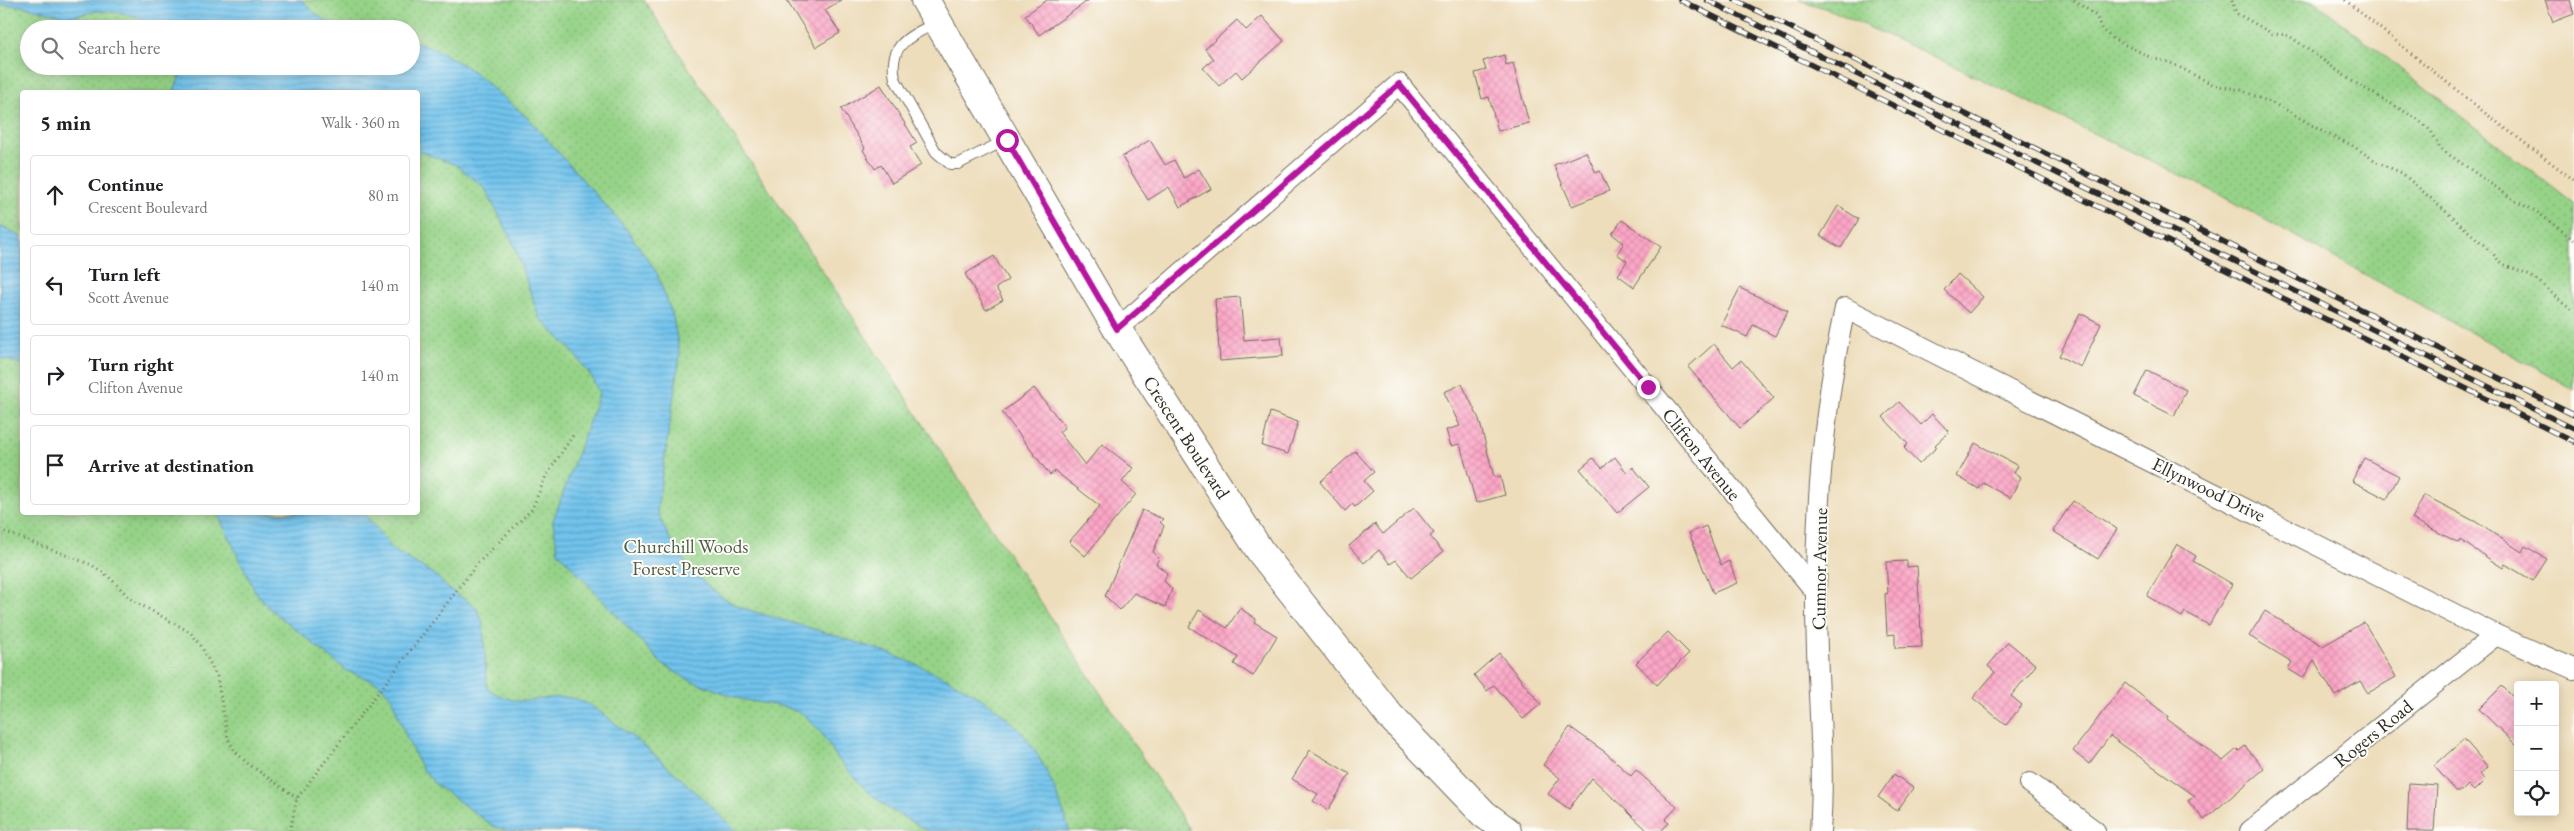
<!DOCTYPE html>
<html lang="en">
<head>
<meta charset="utf-8">
<style>
	:root { --surface:#fff; --page:#f2f2f2; --text:#202124; --muted:#757577; --line:#e0e0e0 }
	body { margin:0; font-family:"EB Garamond",serif; background:var(--page); color:var(--text) }
	.controls { position:absolute; right:15px; bottom:15px; display:grid; overflow:hidden; border-radius:5px; box-shadow:0 2px 12px #0003 }
	.controls button { width:45px; height:45px; display:grid; place-items:center; padding:0; border:0; border-bottom:1px solid var(--line); background:var(--surface); color:var(--text); font:25px sans-serif }
	.stop { position:absolute; width:15px; height:15px; margin:-11px; border:4px solid #b5179e; border-radius:50%; background:#fff }
	.stop.end { background:#b5179e; border-color:#fff; box-shadow:0 1px 5px #0008 }
	.list { margin:0; padding:0; list-style:none }
	h2 { display:flex; justify-content:space-between; align-items:center; height:65px; margin:0; padding:0 20px; font-size:21px }
	h2 small { font-size:16px; font-weight:400; color:var(--muted) }
	.list li { display:grid; grid-template-columns:32px 1fr auto; gap:15px; align-items:center; box-sizing:border-box; height:80px; margin:0 10px 10px; padding:0 10px; border:1px solid var(--line); border-radius:5px }
	.list b { display:block; font-size:19px; white-space:nowrap }
	.list p { margin:0; font-size:16px; white-space:nowrap; color:var(--muted) }
	.list em { font-size:16px; font-style:normal; color:var(--muted) }
	.icon { flex:none; width:28px; height:28px; fill:none; stroke:currentColor; stroke-width:2; stroke-linecap:round; stroke-linejoin:round }
	.map { position:relative; flex:none; width:2574px; height:831px; overflow:hidden }
	.search { position:absolute; background:var(--surface); box-shadow:0 2px 12px #0003; left:20px; top:20px; width:400px; height:55px; display:flex; align-items:center; gap:12px; box-sizing:border-box; padding:0 18px; border-radius:28px; color:var(--muted); font-size:19px }
	.panel { position:absolute; background:var(--surface); box-shadow:0 2px 12px #0003; left:20px; top:90px; width:400px; height:425px; border-radius:5px }
	.map>svg:first-child { display:block }
	.park { fill:url(#park-dots); stroke:#607f5a; fill-rule:evenodd }
	.water { fill:url(#water-rules); stroke:#4e778c }
	.building { fill:url(#building-cross-hatch) }
	.lines { fill:none; stroke-linecap:round; stroke-linejoin:round }
	.lane-casing { stroke:#6f695d; stroke-width:12 }
	.street-casing { stroke:#6f695d; stroke-width:22 }
	.secondary-casing { stroke:#6f695d; stroke-width:30 }
	.path { stroke:#6f695d; stroke-width:3; stroke-dasharray:1 4; stroke-linecap:butt }
	.lane { stroke:#fff; stroke-width:10 }
	.street { stroke:#fff; stroke-width:20 }
	.secondary { stroke:#fff; stroke-width:28 }
	.rail-casing { stroke:#2b2b2b; stroke-width:5.5 }
	.rail { stroke:#fdfcf7; stroke-width:4; stroke-dasharray:11; stroke-linecap:butt }
	.route { stroke:#b5179e; stroke-width:6 }
	.labels { text-anchor:middle; stroke-width:4; stroke-linejoin:round; paint-order:stroke }
	.street-label { font-size:19px; fill:#2b2b2b; stroke:#fdfcf7 }
	.park-label { font-size:19px; fill:#4b5d47; stroke:#fdfcf7 }
</style>
</head>
<body>
<div class="map">
<svg width="2574" height="831" viewBox="0 0 2574 831">
	<defs>
		<pattern id="park-dots" width="8" height="8" patternUnits="userSpaceOnUse" patternTransform="scale(1.25)"><rect width="8" height="8" fill="#96d388"/><path d="M2 2h.1M6 6h.1" fill="none" stroke="#81b576" stroke-width="1.8" stroke-linecap="round"/></pattern>
		<pattern id="water-rules" width="6" height="5" patternUnits="userSpaceOnUse" patternTransform="scale(1.25)"><rect width="6" height="5" fill="#71c3ed"/><path d="M0 2.5h6" fill="none" stroke="#5d9fc0"/></pattern>
		<pattern id="building-cross-hatch" width="8" height="8" patternUnits="userSpaceOnUse" patternTransform="scale(1.25)"><rect width="8" height="8" fill="#fca6c6"/><path d="M0 0l8 8M0 8l8-8" fill="none" stroke="#d88faa"/></pattern>
	</defs>
	<rect width="100%" height="100%" fill="#fdfcf7"/>
	<filter id="ink" filterUnits="userSpaceOnUse"><feTurbulence type="fractalNoise" baseFrequency=".02" numOctaves="2"/><feDisplacementMap in="SourceGraphic" scale="10" xChannelSelector="R" yChannelSelector="G"/><feConvolveMatrix kernelMatrix="1 2 1 2 8 2 1 2 1" color-interpolation-filters="sRGB"/></filter>
	<filter id="wash" filterUnits="userSpaceOnUse"><feTurbulence type="fractalNoise" baseFrequency=".0096" numOctaves="4" result="noise"/><feDisplacementMap in="SourceGraphic" scale="20" xChannelSelector="R" yChannelSelector="G"/><feGaussianBlur stdDeviation="1.12" result="paint"/><feColorMatrix in="noise" values="0 0 0 0 0 0 0 0 0 0 0 0 0 0 0 0 0 1.4 0 .05"/><feComposite in="paint" operator="in"/></filter>
	<g filter="url(#wash)">
		<rect width="100%" height="100%" fill="#edddbb"/>
		<!-- park -->
		<g class="park">
			<path d="M0,0H644L1191,831H0ZM29,29H411V66H29ZM22,92H418V512H22Z"/>
			<path d="M1799,0H2313L2574,204V389L2207,188L1937,58L1831,10Z"/>
		</g>
		<!-- water -->
		<g class="water">
			<path d="M0,0H302C316,16 330,26 351,29H153L144,20L123,13L97,11L70,17L22,6L0,5Z"/>
			<path d="M411,40L434,48L473,71L529,119L628,231L657,273L673,317L680,355L657,510C672,552 700,587 739,607C825,634 968,665 1026,738C1039,755 1049,775 1057,795C1061,807 1067,819 1069,831H928L889,809L866,790L838,759L820,731L803,714L785,707L740,699L687,679L662,664L558,552L553,521L599,394L592,377L572,351L539,317L512,240L484,187L456,165L418,151V92H173L179,79V66H411Z"/>
			<path d="M0,226L22,237V364L0,358Z"/>
			<path d="M217,513H364L393,550L434,574L449,589L476,607L483,623L487,688C521,712 538,694 571,698C589,701 606,717 620,727C663,760 697,793 736,831H509L493,826L435,784L421,767L408,741L391,697L378,683L347,671L269,608L255,591Z"/>
		</g>
		<g id="blocks">
			<!-- building -->
			<g class="building">
				<path d="M787,0H841L825,10L840,33L816,47Z"/>
				<path d="M1047,0H1089L1039,35L1025,15Z"/>
				<path d="M2545,0H2570L2574,14L2553,22Z"/>
				<path d="M1262,16L1284,41L1242,78L1236,71L1219,86L1203,68L1214,59L1205,49L1237,20L1246,30Z"/>
				<path d="M1504,55L1506,65L1513,63L1529,123L1498,131L1489,97L1482,99L1475,73L1486,70L1483,61Z"/>
				<path d="M881,85L917,143L910,147L921,165L892,183L881,165L875,169L863,150L865,148L841,109Z"/>
				<path d="M1150,140L1165,165L1174,160L1184,178L1199,169L1211,189L1180,207L1169,187L1148,200L1122,157Z"/>
				<path d="M1586,152L1596,173L1600,171L1609,191L1572,206L1554,165Z"/>
				<path d="M1838,206L1859,219L1841,248L1820,236Z"/>
				<path d="M1622,220L1661,247L1634,287L1618,275L1627,261L1617,254L1624,243L1612,234Z"/>
				<path d="M994,256L1008,280L996,288L1003,300L986,310L965,274Z"/>
				<path d="M1958,274L1983,297L1969,313L1944,290Z"/>
				<path d="M1740,288L1788,311L1775,336L1753,325L1747,337L1721,325Z"/>
				<path d="M1240,297L1244,340L1281,337L1283,356L1220,361L1215,299Z"/>
				<path d="M2080,313L2101,324L2081,367L2059,356Z"/>
				<path d="M1714,344L1733,367L1741,360L1774,398L1740,428L1688,367Z"/>
				<path d="M2147,370L2186,390L2174,416L2134,396Z"/>
				<path d="M1462,384L1479,419L1494,477L1500,476L1505,495L1476,503L1460,444L1451,446L1446,430L1460,426L1444,392Z"/>
				<path d="M1034,388L1065,427L1059,432L1085,465L1102,444L1133,468L1122,482L1136,494L1085,556L1069,542L1100,506L1055,471L1050,475L1002,412Z"/>
				<path d="M1899,402L1921,425L1932,414L1949,432L1935,445L1937,447L1919,464L1904,448L1908,444L1883,417Z"/>
				<path d="M1270,412L1298,422L1288,454L1262,446Z"/>
				<path d="M1975,443L2018,466L2014,473L2021,477L2010,498L1983,483L1979,489L1957,476Z"/>
				<path d="M1355,451L1374,472L1364,481L1373,491L1355,507L1352,504L1345,511L1320,482Z"/>
				<path d="M1615,457L1627,473L1633,467L1649,487L1617,513L1580,469L1593,458L1602,468Z"/>
				<path d="M2364,458L2399,476L2387,499L2352,481Z"/>
				<path d="M2424,495L2476,522L2522,552L2525,546L2547,559L2533,581L2505,564L2503,568L2460,540L2459,543L2412,519Z"/>
				<path d="M2073,501L2117,529L2098,559L2053,531Z"/>
				<path d="M1414,508L1434,533L1430,536L1443,552L1411,578L1396,560L1390,564L1379,550L1364,563L1349,546L1375,524L1383,534Z"/>
				<path d="M1142,510L1163,519L1160,522L1164,526L1153,552L1159,558L1156,564L1167,573L1164,581L1172,589L1165,607L1134,593L1120,610L1105,596Z"/>
				<path d="M1706,526L1721,565L1729,561L1737,583L1713,593L1689,533Z"/>
				<path d="M2177,544L2196,556L2193,561L2232,584L2209,625L2185,612L2182,617L2147,596Z"/>
				<path d="M1907,561V567L1917,566L1922,647L1895,648V634L1887,635L1885,594L1888,593L1886,562Z"/>
				<path d="M1240,608L1256,619L1254,622L1277,636L1253,676L1234,664L1238,657L1189,627L1199,610L1227,628Z"/>
				<path d="M2265,611L2323,646L2364,622L2396,677L2368,693L2360,681L2335,696L2314,660L2303,678L2288,669L2292,662L2249,636Z"/>
				<path d="M1668,632L1689,653L1657,685L1636,663Z"/>
				<path d="M2008,642L2036,665L2011,696L2022,705L2006,725L1973,698L1995,672L1988,666Z"/>
				<path d="M1499,653L1541,704L1523,719L1494,685L1487,691L1474,675Z"/>
				<path d="M2125,683L2168,716L2167,719L2223,761L2237,749L2239,751L2245,746L2264,769L2204,820L2188,801L2195,796L2110,736L2089,764L2073,751Z"/>
				<path d="M2502,686L2518,702V747L2479,709Z"/>
				<path d="M1570,727L1605,752L1631,776L1636,770L1677,807L1665,820L1669,823L1661,831H1648L1592,778L1569,809L1548,794L1560,778L1543,765Z"/>
				<path d="M2464,739L2488,767L2480,774L2485,780L2474,791L2468,785L2462,791H2456L2434,766Z"/>
				<path d="M1310,750L1350,774L1328,810L1313,801L1318,794L1292,779Z"/>
				<path d="M1894,774L1913,788L1897,811L1878,797Z"/>
				<path d="M2409,783L2437,785L2434,831H2407Z"/>
			</g>
		</g>
	</g>
	<g filter="url(#ink)">
		<use href="#blocks" fill-opacity="0" stroke="#6f695d" stroke-width="1"/>
		<g class="lines">
			<!-- lane casing -->
			<g class="lane-casing">
				<path id="lane" d="M936,23C909,37 888,44 895,79L936,152L950,164H958L1006,140"/>
			</g>
			<!-- street casing -->
			<g class="street-casing">
				<g id="street">
					<path d="M1117,329L1399,84L1816,592"/>
					<path d="M2030,783L2095,831"/>
					<path d="M1820,831C1826,752 1815,673 1816,593C1816,498 1825,401 1845,308L2496,635L2574,669"/>
					<path d="M2250,831L2496,635"/>
				</g>
			</g>
			<!-- secondary casing -->
			<g class="secondary-casing">
				<path id="secondary" d="M925,0L1117,329L1260,551L1390,716L1484,814L1507,831"/>
			</g>
			<!-- path -->
			<g class="path">
				<path d="M2074,0L2096,16L2102,30L2115,40L2154,59L2169,62L2214,85L2241,90L2281,107L2325,133L2350,144L2377,162L2402,173L2493,253C2504,271 2522,269 2538,281C2551,291 2560,303 2574,311"/>
				<path d="M2232,0L2236,13L2273,34L2288,35L2352,81L2417,119L2431,131L2441,149L2517,202L2537,212L2574,240"/>
				<path d="M2345,0L2485,113L2574,180"/>
				<path d="M0,530L92,565L108,576L132,600L190,632L200,644L217,677L228,739L235,751L247,763L297,798"/>
				<path d="M290,831L297,798L478,563L532,509L546,476L574,434"/>
			</g>
			<!-- lane -->
			<use href="#lane" class="lane"/>
			<!-- street -->
			<use href="#street" class="street"/>
			<!-- secondary -->
			<use href="#secondary" class="secondary"/>
			<!-- rail casing -->
			<g class="rail-casing">
				<g id="rail">
					<path d="M1680,0L2574,442"/>
					<path d="M1707,0L2574,429"/>
					<path d="M1735,0L2574,415"/>
				</g>
			</g>
			<!-- rail -->
			<use href="#rail" class="rail"/>
		</g>
	</g>
	<g class="lines" filter="url(#ink)">
		<!-- route -->
		<path class="route" d="M1007,140L1117,329L1399,84L1648,387"/>
	</g>
	<g class="labels">
		<!-- street labels -->
		<g class="street-label">
			<text transform="translate(1187 437) rotate(57)" y="7">Crescent Boulevard</text>
			<text transform="translate(1702 454) rotate(51)" y="7">Clifton Avenue</text>
			<text transform="translate(2209 489) rotate(26)" y="7">Ellynwood Drive</text>
			<text transform="translate(1819 569) rotate(-89)" y="7">Cumnor Avenue</text>
			<text transform="translate(2373 733) rotate(-39)" y="7">Rogers Road</text>
		</g>
		<!-- park labels -->
		<g class="park-label">
			<text x="686" y="553">Churchill Woods<tspan x="686" dy="22">Forest Preserve</tspan></text>
		</g>
	</g>
</svg>
<div class="controls">
<button>+</button>
<button>−</button>
<button><svg class="icon" aria-label="locate" viewBox="0 0 24 24"><circle cx="12" cy="12" r="6"/><path d="M12 2v4M12 18v4M2 12h4M18 12h4"/></svg></button>
</div>
<div class="stop" style="left:1007px;top:140px"></div>
<div class="stop end" style="left:1648px;top:387px"></div>
<div class="search"><svg class="icon" aria-label="search" viewBox="0 0 24 24"><circle cx="10" cy="10" r="6"/><path d="M15 15l6 6"/></svg>Search here</div>
<section class="panel">
<h2>5 min<small>Walk · 360 m</small></h2>
<ul class="list">
<li><svg class="icon" aria-label="ahead" viewBox="0 0 24 24"><path d="M12 20V5M6 11l6-6 6 6"/></svg><div><b>Continue</b><p>Crescent Boulevard</p></div><em>80 m</em></li>
<li><svg class="icon" aria-label="left" viewBox="0 0 24 24"><path d="M17 20v-9H6M10 6l-5 5 5 5"/></svg><div><b>Turn left</b><p>Scott Avenue</p></div><em>140 m</em></li>
<li><svg class="icon" aria-label="right" viewBox="0 0 24 24"><path d="M7 20v-9h11M14 6l5 5-5 5"/></svg><div><b>Turn right</b><p>Clifton Avenue</p></div><em>140 m</em></li>
<li><svg class="icon" aria-label="arrive" viewBox="0 0 24 24"><path d="M6 21V4h12l-3 4 3 4H6"/></svg><div><b>Arrive at destination</b></div></li>
</ul>
</section>
</div>
</body>
</html>
